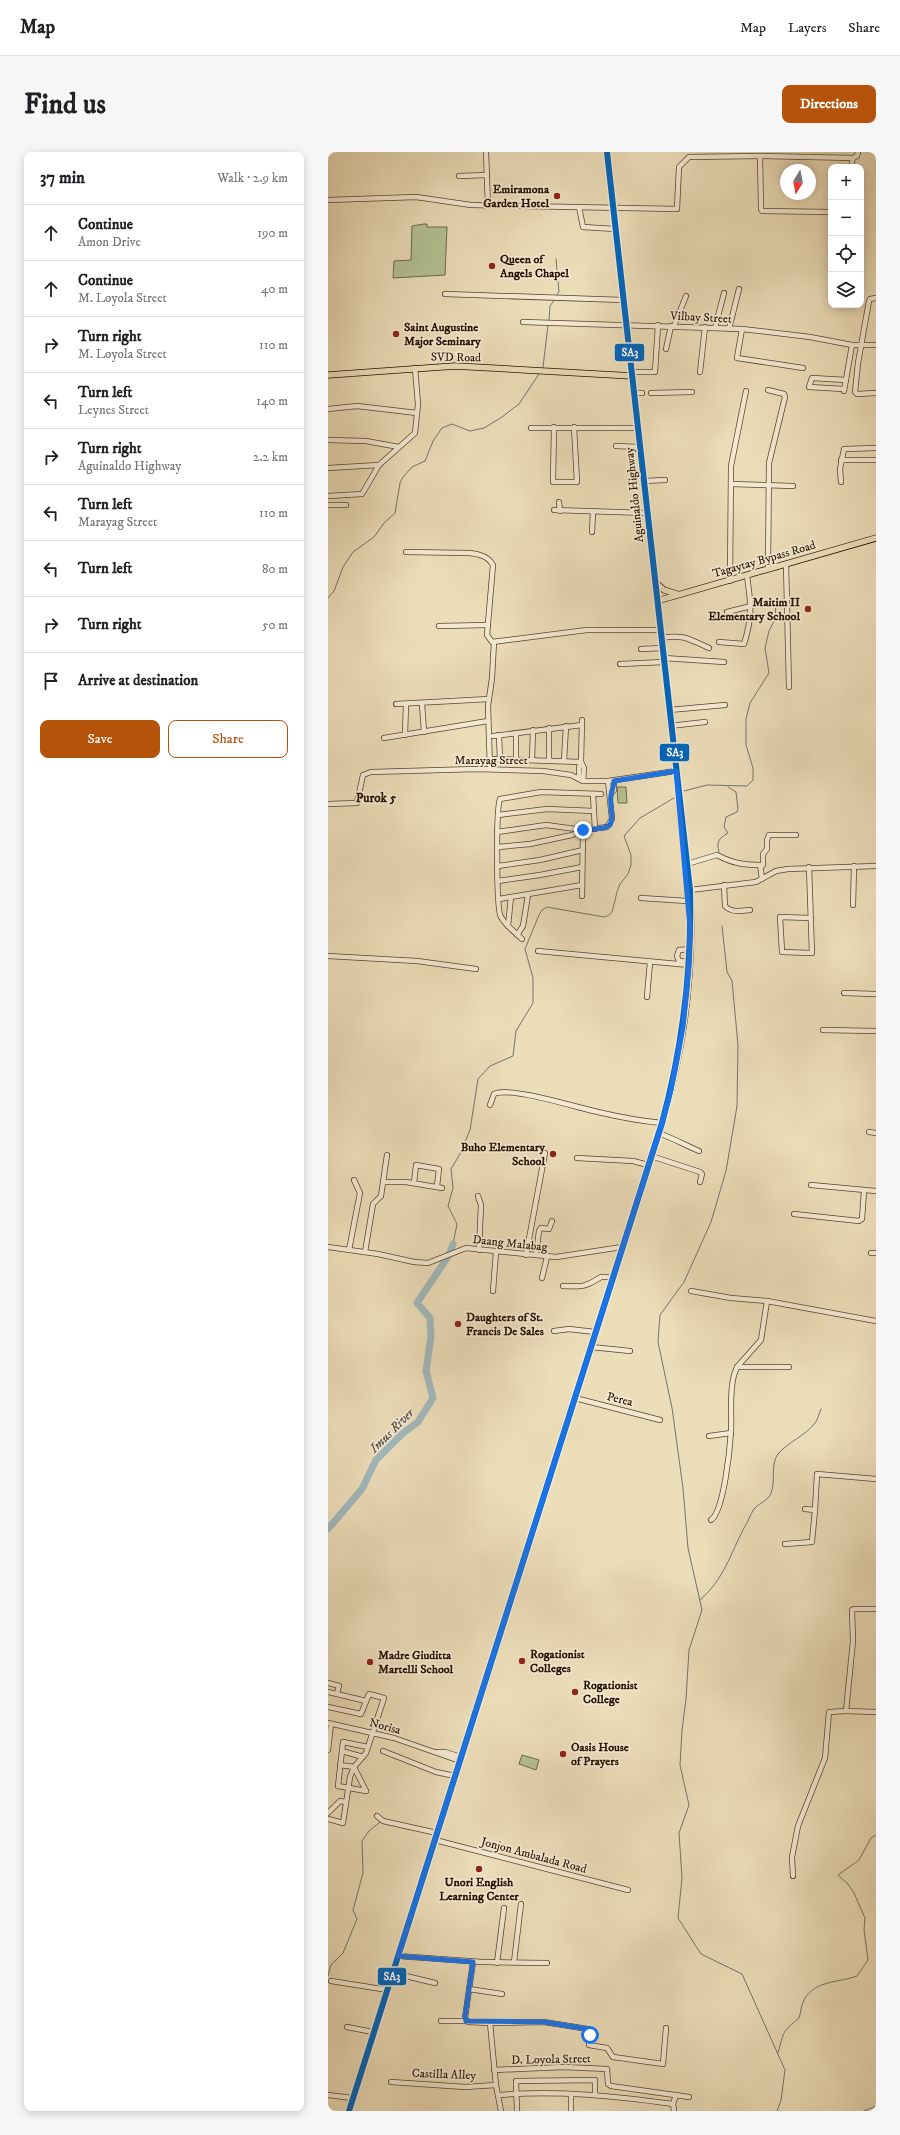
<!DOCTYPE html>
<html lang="en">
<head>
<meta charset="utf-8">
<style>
	:root { --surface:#fff; --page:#f6f6f6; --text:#202124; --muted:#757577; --line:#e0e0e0; --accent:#b45309 }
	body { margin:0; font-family:"IM FELL DW Pica",serif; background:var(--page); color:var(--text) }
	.controls { position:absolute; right:12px; top:12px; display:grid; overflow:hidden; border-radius:8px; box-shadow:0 2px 10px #0003 }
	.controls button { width:36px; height:36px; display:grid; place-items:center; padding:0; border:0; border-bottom:1px solid var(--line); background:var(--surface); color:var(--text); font:20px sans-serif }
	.compass { position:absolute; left:452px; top:12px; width:36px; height:36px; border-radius:50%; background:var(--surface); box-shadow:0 2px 10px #0003; rotate:190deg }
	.stop { position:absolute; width:12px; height:12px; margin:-9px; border:3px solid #1a73e8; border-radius:50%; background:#fff }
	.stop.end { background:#1a73e8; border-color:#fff; box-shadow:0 1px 4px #0008 }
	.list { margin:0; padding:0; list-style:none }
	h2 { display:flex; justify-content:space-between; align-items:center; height:52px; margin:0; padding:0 16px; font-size:17px }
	h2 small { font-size:13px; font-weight:400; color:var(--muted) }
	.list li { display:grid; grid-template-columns:26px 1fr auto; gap:12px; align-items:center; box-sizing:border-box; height:56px; padding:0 16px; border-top:1px solid var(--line) }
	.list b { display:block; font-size:15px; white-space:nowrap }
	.list p { margin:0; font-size:13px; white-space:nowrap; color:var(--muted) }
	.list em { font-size:13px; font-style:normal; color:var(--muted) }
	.actions { display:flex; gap:8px; padding:12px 16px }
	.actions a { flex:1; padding:9px 0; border:1px solid var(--accent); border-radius:8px; text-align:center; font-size:14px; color:var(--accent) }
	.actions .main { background:var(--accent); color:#fff }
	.icon { flex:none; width:22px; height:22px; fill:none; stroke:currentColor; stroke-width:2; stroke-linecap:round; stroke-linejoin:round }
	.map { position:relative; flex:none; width:548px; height:1959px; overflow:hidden; border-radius:8px }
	header { display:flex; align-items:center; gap:24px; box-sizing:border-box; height:56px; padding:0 20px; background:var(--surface); border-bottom:1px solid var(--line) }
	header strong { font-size:19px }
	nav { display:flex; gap:22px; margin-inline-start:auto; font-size:14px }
	.intro { display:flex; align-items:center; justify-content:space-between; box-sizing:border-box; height:96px; padding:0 24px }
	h1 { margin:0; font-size:28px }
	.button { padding:10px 18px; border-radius:8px; background:var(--accent); color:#fff; font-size:14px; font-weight:700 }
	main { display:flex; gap:24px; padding:0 24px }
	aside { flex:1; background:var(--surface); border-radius:8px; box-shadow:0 2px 10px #0003 }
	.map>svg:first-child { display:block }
	.green { fill:#b3c293; stroke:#6c6a4a }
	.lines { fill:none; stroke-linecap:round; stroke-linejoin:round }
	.stream { stroke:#6f7570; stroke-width:1 }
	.river { stroke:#a0b8bb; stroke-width:7 }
	.minor-casing { stroke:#58442e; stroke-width:6 }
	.major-casing { stroke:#261100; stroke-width:7 }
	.minor { stroke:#f3e9d2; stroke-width:4.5 }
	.major { stroke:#ecddb9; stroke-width:5.5 }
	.bus-1-casing { stroke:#f3e9d2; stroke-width:9 }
	.bus-1 { stroke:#0065bd; stroke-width:6 }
	.route { stroke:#1a73e8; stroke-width:5 }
	.poi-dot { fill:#8f2418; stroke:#f3e9d2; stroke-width:1.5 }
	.labels { text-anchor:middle; stroke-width:3.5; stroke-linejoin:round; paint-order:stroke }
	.poi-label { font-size:12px; font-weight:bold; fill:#261100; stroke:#f3e9d2; text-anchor:start }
	.street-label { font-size:12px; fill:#261100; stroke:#f3e9d2 }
	.neighbourhood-label { font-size:13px; font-weight:bold; fill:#261100; stroke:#f3e9d2 }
	.water-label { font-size:13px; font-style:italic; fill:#514b41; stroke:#f3e9d2 }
	.line-badge { stroke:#f3e9d2; stroke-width:1.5 }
	.badge-label { font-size:11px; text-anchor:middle; font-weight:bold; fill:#fff }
</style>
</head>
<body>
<header>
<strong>Map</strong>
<nav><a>Map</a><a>Layers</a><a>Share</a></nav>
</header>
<div class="intro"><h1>Find us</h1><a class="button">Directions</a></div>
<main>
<aside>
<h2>37 min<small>Walk · 2.9 km</small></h2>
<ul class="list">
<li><svg class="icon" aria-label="ahead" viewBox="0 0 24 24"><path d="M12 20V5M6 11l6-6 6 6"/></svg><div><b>Continue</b><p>Amon Drive</p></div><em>190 m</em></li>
<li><svg class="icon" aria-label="ahead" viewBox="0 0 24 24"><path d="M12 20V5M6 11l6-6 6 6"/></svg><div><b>Continue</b><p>M. Loyola Street</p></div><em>40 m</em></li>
<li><svg class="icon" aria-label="right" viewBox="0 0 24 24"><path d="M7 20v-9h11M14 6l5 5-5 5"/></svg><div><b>Turn right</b><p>M. Loyola Street</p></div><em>110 m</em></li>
<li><svg class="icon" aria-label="left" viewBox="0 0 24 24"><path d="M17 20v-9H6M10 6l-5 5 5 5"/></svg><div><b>Turn left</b><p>Leynes Street</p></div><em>140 m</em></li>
<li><svg class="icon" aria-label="right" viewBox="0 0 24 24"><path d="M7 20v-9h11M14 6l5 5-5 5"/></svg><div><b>Turn right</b><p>Aguinaldo Highway</p></div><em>2.2 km</em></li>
<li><svg class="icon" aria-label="left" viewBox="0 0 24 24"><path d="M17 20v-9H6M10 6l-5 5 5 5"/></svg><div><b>Turn left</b><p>Marayag Street</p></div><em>110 m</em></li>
<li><svg class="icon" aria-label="left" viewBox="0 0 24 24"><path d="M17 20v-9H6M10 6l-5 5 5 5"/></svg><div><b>Turn left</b></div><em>80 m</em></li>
<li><svg class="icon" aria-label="right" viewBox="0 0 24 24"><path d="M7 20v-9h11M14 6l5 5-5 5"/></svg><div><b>Turn right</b></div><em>50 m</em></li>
<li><svg class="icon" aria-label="arrive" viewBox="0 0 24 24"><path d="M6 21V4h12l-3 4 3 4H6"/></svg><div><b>Arrive at destination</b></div></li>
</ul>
<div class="actions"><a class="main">Save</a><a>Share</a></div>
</aside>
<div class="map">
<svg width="548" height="1959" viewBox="0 0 548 1959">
	<rect width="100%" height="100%" fill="#ecddb9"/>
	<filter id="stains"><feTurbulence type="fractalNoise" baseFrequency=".005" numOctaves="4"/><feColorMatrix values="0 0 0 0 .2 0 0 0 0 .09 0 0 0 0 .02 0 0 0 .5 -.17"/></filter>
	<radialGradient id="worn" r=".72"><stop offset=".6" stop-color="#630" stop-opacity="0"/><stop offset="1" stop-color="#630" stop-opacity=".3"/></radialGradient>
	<!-- green -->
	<g class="green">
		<path d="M96,72H99V75H119L117,123L65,126L66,109L83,108L84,74Z"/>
		<path d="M289,635H298L299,651H290Z"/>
		<path d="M194,1603L211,1608L208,1618L191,1612Z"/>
	</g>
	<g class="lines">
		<!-- stream -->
		<g class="stream">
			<path d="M228,107L231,140L228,144"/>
			<path d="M221,168L222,154L227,147"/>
			<path d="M215,215L220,173"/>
			<path d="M0,446L6,439L15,415L25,400L46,385L56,371L67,361L72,331L75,325L84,315L97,309L105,289L114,276L124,272L142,279L156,276L174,265L191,252L211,222"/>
			<path d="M356,639L379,633L419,634L425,628V616L418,593V567L422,551L441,521L437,496L441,479L447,467L448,449"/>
			<path d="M391,700C388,690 391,686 400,681L396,675L398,665L409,660L410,657L408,640L400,635"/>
			<path d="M394,774L399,820L404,829L410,893L409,954L398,1019L383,1070L356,1130L332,1163L330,1190L344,1256L355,1336L360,1396L374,1458L361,1498L358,1547L354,1578L352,1613L361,1653L351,1681L354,1726L350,1766L373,1802L414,1822L457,1918L453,1948L449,1959"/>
			<path d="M125,1092L129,1072L120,1054L125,1036L123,1017L132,1002L142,978L150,927L162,914L185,904L188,879L205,851V826L197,797L211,763L214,758L219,755L276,765L281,763L284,760L289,740L292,732L300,722L303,713V703L296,684L312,666L346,646"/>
			<path d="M372,1448C396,1427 402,1403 416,1376C420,1370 422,1363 426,1357C431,1351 440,1349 443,1341C448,1329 442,1313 450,1302C460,1290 477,1284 487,1271C490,1268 491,1261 493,1257"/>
			<path d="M0,1824L3,1813L15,1801L29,1767L25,1758L35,1721L34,1689L41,1679L52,1670"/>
			<path d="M450,1901C456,1879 454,1880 471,1866C473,1861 473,1853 476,1848C487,1828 510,1831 529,1824L540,1808L536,1778L537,1766L526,1741L520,1732L510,1723L531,1708L543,1686L548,1683"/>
			<path d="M536,1959L548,1954"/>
		</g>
		<!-- river -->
		<path class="river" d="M0,1377L34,1337L48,1308L75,1281L90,1270L105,1246L98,1219L103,1184L102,1166L89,1151L121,1103L125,1092"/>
		<!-- minor casing -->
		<g class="minor-casing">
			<g id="minor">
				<path d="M158,0L160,54"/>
				<path d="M432,4L433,57L434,59L503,60"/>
				<path d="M523,15L525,6L529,4L530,0"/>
				<path d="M131,24L159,23"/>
				<path d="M0,48L88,45L143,53L349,57L351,15L361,5L432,4L525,6"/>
				<path d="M251,55L255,75L287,77"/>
				<path d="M117,142L295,148"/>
				<path d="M548,146L542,147L541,149L530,211L527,240L529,242L548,241"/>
				<path d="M195,170L414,177L482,185L524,193H548"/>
				<path d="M346,174L358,144"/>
				<path d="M387,176L396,141"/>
				<path d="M401,177L411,137"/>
				<path d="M414,177L409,206L475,216"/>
				<path d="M338,197L343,174"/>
				<path d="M303,220H327L330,173"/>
				<path d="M372,220L377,175"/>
				<path d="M516,237L481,235L484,226L518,228"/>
				<path d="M516,239L524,193"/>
				<path d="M306,241H314"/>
				<path d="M323,241L364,240"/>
				<path d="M0,257L29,254L89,261"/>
				<path d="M226,275L225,330H249L246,275"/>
				<path d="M203,276H309"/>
				<path d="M0,288L38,289L71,295"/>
				<path d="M288,294L311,295"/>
				<path d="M513,308H548"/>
				<path d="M0,316L51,313"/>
				<path d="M315,329L337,328"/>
				<path d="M513,330L512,317L516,297L548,296"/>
				<path d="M403,332L465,334"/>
				<path d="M0,344L34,342L51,313L87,281L90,252L87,216"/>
				<path d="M231,350L232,359"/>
				<path d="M0,353H18"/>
				<path d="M226,358L319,361"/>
				<path d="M264,380L265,360"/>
				<path d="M78,400L141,401C151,402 160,404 165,413L159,483L164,490L259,478H332"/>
				<path d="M458,412L461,535"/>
				<path d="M440,417L441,311L457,245L456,242L440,238"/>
				<path d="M402,429L403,314L418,239"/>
				<path d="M399,460L423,454"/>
				<path d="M111,474L160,473"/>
				<path d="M333,486C357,482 360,487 381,496"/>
				<path d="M391,490L416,492C425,463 423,453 419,424"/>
				<path d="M313,497L335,496"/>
				<path d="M336,506L396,510"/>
				<path d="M292,512L336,510"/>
				<path d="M68,552L161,547"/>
				<path d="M94,552L96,580"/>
				<path d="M341,558L397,553"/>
				<path d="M254,568L253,610L256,616L255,629"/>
				<path d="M342,574L377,570"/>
				<path d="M77,583L78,552"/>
				<path d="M171,583L172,608"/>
				<path d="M165,584L254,573"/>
				<path d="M56,586L160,569"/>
				<path d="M165,607L253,610"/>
				<path d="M188,608V581"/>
				<path d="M204,608L205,578"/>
				<path d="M221,609V576"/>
				<path d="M236,609L238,574"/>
				<path d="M162,617L160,554L164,526L166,490"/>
				<path d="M251,627V615L253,610"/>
				<path d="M265,643L267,677"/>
				<path d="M282,643L286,638V629"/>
				<path d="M0,652L29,651L35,623L43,620L149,617L215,619L243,623L255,629H280L348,619"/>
				<path d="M170,663L219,657L266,659"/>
				<path d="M169,680L218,673L255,678"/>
				<path d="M170,695L202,692L244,683L255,678L279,675L284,667L280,629"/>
				<path d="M359,712L389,703C404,711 415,713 432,713L434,727"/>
				<path d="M170,714L212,708L255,698"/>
				<path d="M433,715L435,713V702L439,697V688L441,683H468"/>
				<path d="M481,715L484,801L454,800L452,765L483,766"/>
				<path d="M170,729L212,723L254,715"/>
				<path d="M396,733L397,754C404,761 413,759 422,758"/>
				<path d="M362,738L428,730L448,719L460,717L548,714"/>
				<path d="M254,744L255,678"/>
				<path d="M313,746L359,749"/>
				<path d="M171,747L254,733"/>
				<path d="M525,753L526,714"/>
				<path d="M180,774L183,745"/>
				<path d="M189,783L195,774L200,743"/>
				<path d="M194,787C187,780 178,774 173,765C168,758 168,657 172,647L213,640L273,642"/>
				<path d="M210,799L361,813"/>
				<path d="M0,804L89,809L148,817"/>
				<path d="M361,810L351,809L349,804L351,798L362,797"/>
				<path d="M516,841L548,842"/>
				<path d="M319,845L322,810"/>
				<path d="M495,878L548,879"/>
				<path d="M162,953L166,942C182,934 250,956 270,960C291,965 312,969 334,971"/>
				<path d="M541,980L548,981"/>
				<path d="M330,981C345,986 357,993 371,999"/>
				<path d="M323,1004L372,1020L374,1022L372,1030"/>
				<path d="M249,1006L305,1009L320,1013"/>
				<path d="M55,1030H78L114,1036"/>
				<path d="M86,1031L88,1013L111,1017L109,1034"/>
				<path d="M483,1033L548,1039"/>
				<path d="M150,1044L153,1053L151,1098"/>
				<path d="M466,1062L531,1069L534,1067L536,1039"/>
				<path d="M0,1095L50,1102L86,1110L100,1111L138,1096L228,1105L294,1095"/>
				<path d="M21,1098L32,1041L26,1028"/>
				<path d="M37,1100L45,1052L53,1044L59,1003"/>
				<path d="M543,1101H548"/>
				<path d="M198,1103L217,1001"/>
				<path d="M208,1103L211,1079L213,1076L221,1077L224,1069"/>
				<path d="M214,1126L219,1105"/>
				<path d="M235,1134C255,1135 257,1135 273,1125H285"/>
				<path d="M165,1139L168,1100"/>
				<path d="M363,1139L403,1146L439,1149L548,1169"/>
				<path d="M226,1179L241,1177L267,1180"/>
				<path d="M263,1195L302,1199"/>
				<path d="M409,1215H461"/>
				<path d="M247,1246L332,1268"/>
				<path d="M381,1284L403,1281"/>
				<path d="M477,1357L487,1358L489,1322L548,1327"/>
				<path d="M383,1368C396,1359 402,1296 403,1279C404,1261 401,1241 406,1223L409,1215L433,1188L439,1149"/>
				<path d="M457,1392L484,1390L487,1358"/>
				<path d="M0,1531L11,1534L9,1541"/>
				<path d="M0,1540L38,1549"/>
				<path d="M0,1555L33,1562L41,1542L56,1546L38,1601L26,1615L22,1625L15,1671L0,1667"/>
				<path d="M518,1559L548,1560"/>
				<path d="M0,1571L66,1586L132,1609"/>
				<path d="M0,1598L3,1572"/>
				<path d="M14,1599L35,1605"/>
				<path d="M55,1599L108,1620L127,1624"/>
				<path d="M109,1600H117L133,1605"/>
				<path d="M12,1613L26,1615L38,1639"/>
				<path d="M38,1639L10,1634L15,1590L40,1595"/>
				<path d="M0,1661L12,1649L18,1650"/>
				<path d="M49,1664L55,1669L109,1681"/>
				<path d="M107,1688L300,1738"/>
				<path d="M465,1724L464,1705L470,1674L497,1606L501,1560L518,1559L525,1489L524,1458L526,1457H548"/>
				<path d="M70,1804L154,1810L219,1811"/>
				<path d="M145,1810L137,1866L140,1870L162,1871L168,1933L173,1959"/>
				<path d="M186,1810L193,1752"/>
				<path d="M169,1811L176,1756"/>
				<path d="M65,1821L107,1831"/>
				<path d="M3,1829L60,1838"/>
				<path d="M141,1837L174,1842"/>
				<path d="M113,1869H138"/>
				<path d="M162,1871L216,1870L260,1877L262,1879L261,1893L279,1896L285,1905L335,1912L338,1876"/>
				<path d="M19,1875L45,1880"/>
				<path d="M166,1918L235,1915L279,1917L280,1932L283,1934L361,1945"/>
				<path d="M63,1930L137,1935L168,1933"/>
				<path d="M243,1942V1959"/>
				<path d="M0,1943L24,1946"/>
				<path d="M170,1943C229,1938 287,1944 345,1952"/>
				<path d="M189,1959L188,1929L267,1928V1943"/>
				<path d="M346,1959L345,1952L348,1943"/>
			</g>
		</g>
		<!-- major casing -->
		<g class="major-casing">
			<g id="major">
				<path d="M0,223L127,214L304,224"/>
				<path d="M327,430L336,438L349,442"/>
				<path d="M329,449L548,386"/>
				<path d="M21,1959L334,971C356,896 366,816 362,738L279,0"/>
			</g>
		</g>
		<!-- minor -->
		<use href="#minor" class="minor"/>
		<!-- major -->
		<use href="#major" class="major"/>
		<!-- bus-1 casing -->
		<g class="bus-1-casing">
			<path id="bus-1" d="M21,1959L334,971C355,894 364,818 362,738L279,0"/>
		</g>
		<!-- bus-1 -->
		<use href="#bus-1" class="bus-1"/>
	</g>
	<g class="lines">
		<!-- route -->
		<path class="route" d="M255,678L276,676L282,673C287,664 281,654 283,644C283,639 286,635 286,629L348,619L362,775L361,813L355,875L343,938L334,971L70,1804L145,1810L137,1864L138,1869L216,1870L260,1877L262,1883"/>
	</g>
	<!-- markers -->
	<g class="poi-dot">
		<circle cx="229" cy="44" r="4"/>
		<circle cx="164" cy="114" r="4"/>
		<circle cx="68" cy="182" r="4"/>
		<circle cx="480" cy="457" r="4"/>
		<circle cx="225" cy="1002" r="4"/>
		<circle cx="130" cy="1172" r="4"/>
		<circle cx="194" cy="1509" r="4"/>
		<circle cx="42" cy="1510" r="4"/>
		<circle cx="247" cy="1540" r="4"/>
		<circle cx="235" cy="1602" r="4"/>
		<circle cx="151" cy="1717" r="4"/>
	</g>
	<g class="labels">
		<!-- poi labels -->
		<g class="poi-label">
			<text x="221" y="41" text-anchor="end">Emiramona<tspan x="221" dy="14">Garden Hotel</tspan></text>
			<text x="172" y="111">Queen of<tspan x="172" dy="14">Angels Chapel</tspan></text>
			<text x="76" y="179">Saint Augustine<tspan x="76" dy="14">Major Seminary</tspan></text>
			<text x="472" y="454" text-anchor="end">Maitim II<tspan x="472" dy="14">Elementary School</tspan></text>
			<text x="217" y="999" text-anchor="end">Buho Elementary<tspan x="217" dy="14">School</tspan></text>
			<text x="138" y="1169">Daughters of St.<tspan x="138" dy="14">Francis De Sales</tspan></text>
			<text x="202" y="1506">Rogationist<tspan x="202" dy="14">Colleges</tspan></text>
			<text x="50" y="1507">Madre Giuditta<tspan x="50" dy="14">Martelli School</tspan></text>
			<text x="255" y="1537">Rogationist<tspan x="255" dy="14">College</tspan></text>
			<text x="243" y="1599">Oasis House<tspan x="243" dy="14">of Prayers</tspan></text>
			<text x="151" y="1734" text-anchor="middle">Unori English<tspan x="151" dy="14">Learning Center</tspan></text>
		</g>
		<!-- street labels -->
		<g class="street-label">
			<text transform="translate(373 165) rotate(3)" y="4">Vilbay Street</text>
			<text transform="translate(128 205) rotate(1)" y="4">SVD Road</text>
			<text transform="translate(306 343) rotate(-96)" y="4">Aguinaldo Highway</text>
			<text transform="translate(436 407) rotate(-16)" y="4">Tagaytay Bypass Road</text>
			<text x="163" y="612">Marayag Street</text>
			<text transform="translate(182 1091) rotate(6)" y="4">Daang Malabag</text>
			<text transform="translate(292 1247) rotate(14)" y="4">Perea</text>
			<text transform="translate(57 1574) rotate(15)" y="4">Norisa</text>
			<text transform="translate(206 1703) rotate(15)" y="4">Jonjon Ambalada Road</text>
			<text transform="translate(223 1907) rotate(-1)" y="4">D. Loyola Street</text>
			<text transform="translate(116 1922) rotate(2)" y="4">Castilla Alley</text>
		</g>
		<!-- neighbourhood labels -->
		<g class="neighbourhood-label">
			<text x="48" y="650">Purok 5</text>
		</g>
		<!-- water labels -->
		<g class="water-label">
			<text transform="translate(63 1278) rotate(-45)" y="5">Imus River</text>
		</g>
	</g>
	<g class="line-badge">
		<rect x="286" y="191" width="31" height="19" rx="4" fill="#0065bd"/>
		<rect x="331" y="591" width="31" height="19" rx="4" fill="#0065bd"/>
		<rect x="49" y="1815" width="30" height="19" rx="4" fill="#0065bd"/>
	</g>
	<g class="badge-label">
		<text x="302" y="204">SA3</text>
		<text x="347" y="604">SA3</text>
		<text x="64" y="1828">SA3</text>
	</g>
	<rect width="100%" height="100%" filter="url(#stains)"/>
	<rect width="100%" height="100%" fill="url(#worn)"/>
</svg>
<div class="controls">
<button>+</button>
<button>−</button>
<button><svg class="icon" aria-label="locate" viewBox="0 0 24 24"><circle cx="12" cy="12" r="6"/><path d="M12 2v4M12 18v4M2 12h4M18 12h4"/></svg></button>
<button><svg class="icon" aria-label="layers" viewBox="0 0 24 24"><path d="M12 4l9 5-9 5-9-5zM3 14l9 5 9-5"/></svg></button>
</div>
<svg class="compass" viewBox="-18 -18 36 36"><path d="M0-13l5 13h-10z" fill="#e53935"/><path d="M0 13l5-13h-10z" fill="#757577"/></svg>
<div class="stop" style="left:262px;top:1883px"></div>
<div class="stop end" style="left:255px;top:678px"></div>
</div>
</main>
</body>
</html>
